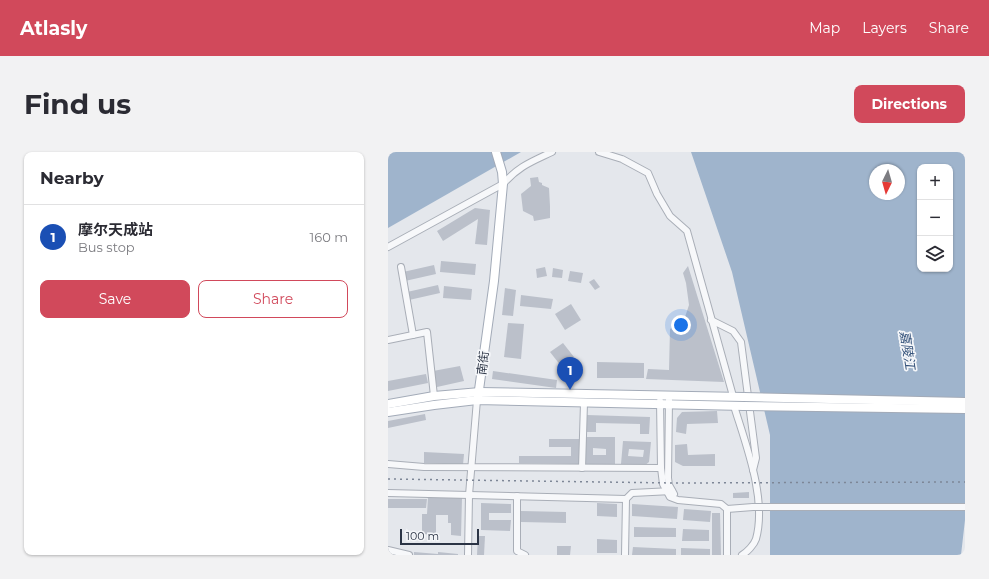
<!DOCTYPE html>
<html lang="en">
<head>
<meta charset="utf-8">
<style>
	:root { --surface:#fff; --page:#f2f2f3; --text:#2b2b33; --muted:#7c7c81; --line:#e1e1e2; --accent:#d1495b }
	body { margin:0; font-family:Montserrat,"Noto Sans SC",sans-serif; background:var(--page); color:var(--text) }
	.controls { position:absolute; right:12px; top:12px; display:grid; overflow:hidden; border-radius:8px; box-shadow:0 1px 3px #0004 }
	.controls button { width:36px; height:36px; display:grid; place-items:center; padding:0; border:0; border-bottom:1px solid var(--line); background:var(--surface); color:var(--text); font:20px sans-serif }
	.compass { position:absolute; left:481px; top:12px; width:36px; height:36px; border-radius:50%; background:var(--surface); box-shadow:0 1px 3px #0004; rotate:185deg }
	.scale { position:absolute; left:12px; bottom:10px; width:79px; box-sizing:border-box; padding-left:4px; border:2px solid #2b3445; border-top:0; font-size:11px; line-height:14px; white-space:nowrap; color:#2b3445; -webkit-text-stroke:3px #f4f6f9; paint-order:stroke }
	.you { position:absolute; left:293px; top:173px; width:14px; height:14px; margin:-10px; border:3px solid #fff; border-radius:50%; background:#1a73e8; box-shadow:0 0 0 6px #1a73e833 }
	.badge { display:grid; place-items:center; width:26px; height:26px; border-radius:50%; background:var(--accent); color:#fff; font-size:13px; font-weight:700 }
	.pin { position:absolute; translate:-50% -33px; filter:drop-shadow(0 1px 2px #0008) }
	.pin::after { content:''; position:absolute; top:21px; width:14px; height:12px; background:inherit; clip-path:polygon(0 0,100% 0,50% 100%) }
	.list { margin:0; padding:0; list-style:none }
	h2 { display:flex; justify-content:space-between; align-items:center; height:52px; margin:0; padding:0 16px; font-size:17px }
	h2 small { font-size:13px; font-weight:400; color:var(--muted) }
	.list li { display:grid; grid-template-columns:26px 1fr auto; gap:12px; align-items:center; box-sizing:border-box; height:64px; padding:0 16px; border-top:1px solid var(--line) }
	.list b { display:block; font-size:15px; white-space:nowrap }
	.list p { margin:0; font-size:13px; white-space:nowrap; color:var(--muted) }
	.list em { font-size:13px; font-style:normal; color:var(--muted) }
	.actions { display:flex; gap:8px; padding:12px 16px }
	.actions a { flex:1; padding:9px 0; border:1px solid var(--accent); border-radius:8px; text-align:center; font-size:14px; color:var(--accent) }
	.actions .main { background:var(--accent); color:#fff }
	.icon { flex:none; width:22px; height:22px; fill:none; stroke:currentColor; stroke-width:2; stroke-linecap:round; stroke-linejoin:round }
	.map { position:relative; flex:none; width:577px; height:403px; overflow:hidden; border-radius:8px }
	header { display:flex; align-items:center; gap:24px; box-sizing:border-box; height:56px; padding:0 20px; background:var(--accent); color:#fff }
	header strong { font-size:19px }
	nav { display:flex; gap:22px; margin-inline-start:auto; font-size:14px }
	.intro { display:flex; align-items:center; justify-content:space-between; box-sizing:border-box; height:96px; padding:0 24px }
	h1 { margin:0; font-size:28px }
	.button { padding:10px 18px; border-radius:8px; background:var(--accent); color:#fff; font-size:14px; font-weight:700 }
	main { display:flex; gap:24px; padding:0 24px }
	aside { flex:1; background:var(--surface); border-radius:8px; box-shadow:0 1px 3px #0004 }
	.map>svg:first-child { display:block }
	.water { fill:#9fb4cc; fill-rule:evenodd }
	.building { fill:#bbc0ca; fill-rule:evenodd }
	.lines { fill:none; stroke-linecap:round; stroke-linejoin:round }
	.minor-casing { stroke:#a9aeb7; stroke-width:8 }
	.major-casing { stroke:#a3abb8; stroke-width:10 }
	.minor { stroke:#f7f8fa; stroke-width:6 }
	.major { stroke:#fff; stroke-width:8 }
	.rail { stroke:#7d8696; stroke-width:1.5; stroke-dasharray:2 4; stroke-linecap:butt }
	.minor-bridge-casing { stroke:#a9aeb7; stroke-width:8; stroke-linecap:butt }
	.major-bridge-casing { stroke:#a3abb8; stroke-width:10; stroke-linecap:butt }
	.minor-bridge { stroke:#f7f8fa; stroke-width:6 }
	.major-bridge { stroke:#fff; stroke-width:8 }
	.labels { text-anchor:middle; stroke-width:3.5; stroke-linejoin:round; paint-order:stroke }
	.street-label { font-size:12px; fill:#2b3445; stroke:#f4f6f9 }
	.water-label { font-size:13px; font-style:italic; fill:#34527a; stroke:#f4f6f9 }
</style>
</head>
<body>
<header>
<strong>Atlasly</strong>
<nav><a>Map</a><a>Layers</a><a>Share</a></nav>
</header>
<div class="intro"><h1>Find us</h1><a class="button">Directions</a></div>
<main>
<aside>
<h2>Nearby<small></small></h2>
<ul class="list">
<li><span class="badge" style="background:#1a4fb4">1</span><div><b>摩尔天成站</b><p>Bus stop</p></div><em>160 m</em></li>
</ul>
<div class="actions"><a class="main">Save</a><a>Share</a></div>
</aside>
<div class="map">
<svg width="577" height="403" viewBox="0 0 577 403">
	<rect width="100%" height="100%" fill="#e4e7ec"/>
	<!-- water -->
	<g class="water">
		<path d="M0,0H133L0,76Z"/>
		<path d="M303,0H577V368L573,403H382V283L344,120ZM532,15H562V117H532ZM487,18H511V42H487Z"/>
	</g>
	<!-- building -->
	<g class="building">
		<path d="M150,25L151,30L154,31V33L161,36L162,54V66L146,69L145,64L135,59L133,42L143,34L142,26Z"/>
		<path d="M87,56L102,58L99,93L87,92L90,67L55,89L49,79Z"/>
		<path d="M53,109L88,112L87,123L52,120Z"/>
		<path d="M46,113L48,122L17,129L15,120Z"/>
		<path d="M300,114L336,230L258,227L260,217L281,218L282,177L297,165L301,153L298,131L295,121Z"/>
		<path d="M157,115L159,124L149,126L148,117Z"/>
		<path d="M165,116L175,118L174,126L164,125Z"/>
		<path d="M182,119L195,121L193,131L180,129Z"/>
		<path d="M206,127L212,135L207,138L201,130Z"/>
		<path d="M50,133L52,141L21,148L19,140Z"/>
		<path d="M56,134L84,137L83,148L55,146Z"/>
		<path d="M117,136L128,138L125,164L114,163Z"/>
		<path d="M133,143L165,147L163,157L132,154Z"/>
		<path d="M183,152L193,168L177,178L167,162Z"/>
		<path d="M120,171L136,172L133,207L116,205Z"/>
		<path d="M175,191L186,205L173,214L162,200Z"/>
		<path d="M209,210L256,211V226H209Z"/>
		<path d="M72,214L76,229L49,235L45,219Z"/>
		<path d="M105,219L169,228L168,236L104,227Z"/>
		<path d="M38,222L40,231L0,239V229Z"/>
		<path d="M329,259L330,271L299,272L298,282L288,280L289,266L294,260Z"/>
		<path d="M37,262L38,268L0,276V269Z"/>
		<path d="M199,263L262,265L261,282H252V272L208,271V280H198Z"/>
		<path d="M197,285H227V314H197ZM205,296L218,297V303H205Z"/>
		<path d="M161,287H191V312L131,311V304H183V295H161Z"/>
		<path d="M235,289L263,290L261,310L256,314L233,312ZM241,297L256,298L255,305L240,304Z"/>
		<path d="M299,292L300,303L327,302V314H295L287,310V293Z"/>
		<path d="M36,300L76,302L75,313L36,311Z"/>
		<path d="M361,340V346H345V341Z"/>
		<path d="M40,345L74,346L73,384L63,383V371H60V363H48V383L34,382V362H39Z"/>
		<path d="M0,347H39L38,356H0Z"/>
		<path d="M93,351L123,352V361H101V368H123L122,379L93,378Z"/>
		<path d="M209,351L229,352V365L209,364Z"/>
		<path d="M244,352L290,355L289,367L244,364Z"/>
		<path d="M296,357L323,359L322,370L295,368Z"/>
		<path d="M133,359L178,360V371L133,370Z"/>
		<path d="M324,361H332L333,403H324Z"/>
		<path d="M246,375L288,376V385H246Z"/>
		<path d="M295,377L321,378V389H294Z"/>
		<path d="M90,384H97L96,403H89Z"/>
		<path d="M209,387L229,388V401H209Z"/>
		<path d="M169,394H183L182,403H169Z"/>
		<path d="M245,395L288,397V403H244Z"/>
		<path d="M293,396L322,397V403H293Z"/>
		<path d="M26,400L50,402V400L70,402V403H26Z"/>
	</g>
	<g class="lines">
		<!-- minor casing -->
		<g class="minor-casing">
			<g id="minor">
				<path d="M211,0L234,7L260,21L269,42L282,64L299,79L345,244"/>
				<path d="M0,95L115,32C131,14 143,10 164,0"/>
				<path d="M13,115L25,183"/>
				<path d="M323,168L345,179L353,190L368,306L365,318"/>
				<path d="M0,188L39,180L46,244"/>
				<path d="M281,248L280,326L281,333L286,342"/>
				<path d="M272,249L273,316L275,332L282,345L290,348L333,352L339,357L365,355"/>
				<path d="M346,254C358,293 379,347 368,387C366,393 359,400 354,403"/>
				<path d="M0,312L36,315L273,316"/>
				<path d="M194,316L196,251"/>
				<path d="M0,341L238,347L244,341L284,339"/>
				<path d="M129,344V399L137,403"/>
				<path d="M339,357V403"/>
				<path d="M0,398L21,403"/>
				<path d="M80,403L81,343L89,248"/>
				<path d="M237,403L238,347"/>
			</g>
		</g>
		<!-- major casing -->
		<g class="major-casing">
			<g id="major">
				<path d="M90,245L106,129L115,32L114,20L108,0"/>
				<path d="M0,252L46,244L92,240L356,245"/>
				<path d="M0,260L46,253L89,248L356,254"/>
			</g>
		</g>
		<!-- minor -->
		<use href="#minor" class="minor"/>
		<!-- major -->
		<use href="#major" class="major"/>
		<!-- rail -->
		<path class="rail" d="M0,327L285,331L577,330"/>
		<!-- minor-bridge casing -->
		<g class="minor-bridge-casing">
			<path id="minor-bridge" d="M365,355H577"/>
		</g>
		<!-- major-bridge casing -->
		<g class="major-bridge-casing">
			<g id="major-bridge">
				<path d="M356,245L577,250"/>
				<path d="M356,254L577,257"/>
			</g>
		</g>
		<!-- minor-bridge -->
		<use href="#minor-bridge" class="minor-bridge"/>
		<!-- major-bridge -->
		<use href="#major-bridge" class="major-bridge"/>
	</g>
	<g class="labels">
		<!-- street labels -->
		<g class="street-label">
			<text transform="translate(95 211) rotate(-83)" y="4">南街</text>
		</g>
		<!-- water labels -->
		<g class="water-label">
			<text transform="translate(520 198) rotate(81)" y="5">嘉陵江</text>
		</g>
	</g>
</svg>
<div class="controls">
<button>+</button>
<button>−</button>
<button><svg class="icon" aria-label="layers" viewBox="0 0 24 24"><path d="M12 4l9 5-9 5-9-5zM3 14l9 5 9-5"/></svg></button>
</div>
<svg class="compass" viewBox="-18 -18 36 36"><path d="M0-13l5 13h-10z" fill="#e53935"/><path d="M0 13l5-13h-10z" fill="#7c7c81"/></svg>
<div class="scale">100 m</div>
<div class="you"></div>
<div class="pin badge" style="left:182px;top:238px;background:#1a4fb4">1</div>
</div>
</main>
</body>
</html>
